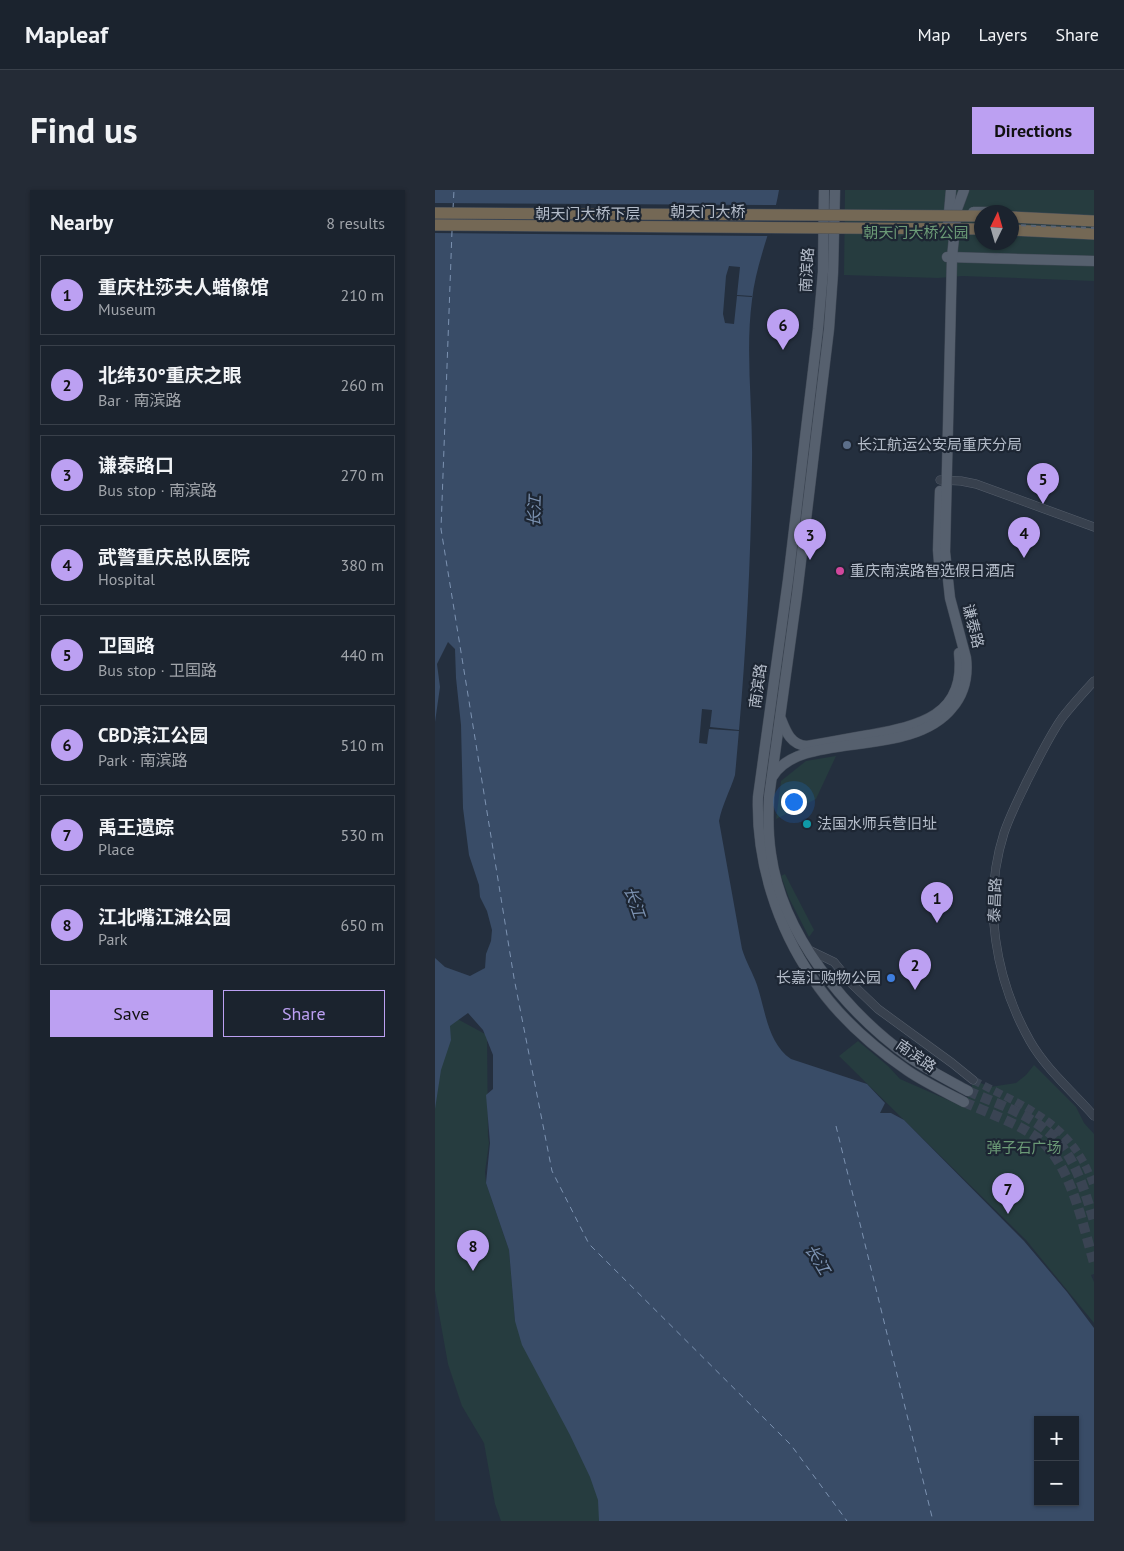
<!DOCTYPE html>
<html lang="en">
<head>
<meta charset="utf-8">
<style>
	:root { --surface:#1b232e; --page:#242b36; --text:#f1f3f6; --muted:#a0a4aa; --line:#39404a; --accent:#bca0f2 }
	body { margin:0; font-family:"PT Sans","Noto Sans SC",sans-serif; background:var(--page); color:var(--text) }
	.controls { position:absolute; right:15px; bottom:15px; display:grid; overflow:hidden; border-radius:0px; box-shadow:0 1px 4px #0004 }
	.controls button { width:45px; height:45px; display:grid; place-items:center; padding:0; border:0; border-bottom:1px solid var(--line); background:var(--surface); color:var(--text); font:25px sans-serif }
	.compass { position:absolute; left:539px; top:15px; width:45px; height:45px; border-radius:50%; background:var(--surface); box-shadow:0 1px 4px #0004; rotate:5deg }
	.you { position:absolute; left:358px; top:611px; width:18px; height:18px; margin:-12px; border:4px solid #fff; border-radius:50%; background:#1a73e8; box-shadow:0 0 0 8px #1a73e833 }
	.badge { display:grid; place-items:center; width:32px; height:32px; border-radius:50%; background:var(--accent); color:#111; font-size:16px; font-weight:700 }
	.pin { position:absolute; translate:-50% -41px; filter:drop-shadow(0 1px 2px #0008) }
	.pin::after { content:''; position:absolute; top:26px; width:18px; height:15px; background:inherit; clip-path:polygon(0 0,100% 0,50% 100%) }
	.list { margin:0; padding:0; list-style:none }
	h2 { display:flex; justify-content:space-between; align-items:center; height:65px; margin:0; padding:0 20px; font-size:21px }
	h2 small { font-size:16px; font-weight:400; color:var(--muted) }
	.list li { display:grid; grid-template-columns:32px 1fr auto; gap:15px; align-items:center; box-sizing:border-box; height:80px; margin:0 10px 10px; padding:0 10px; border:1px solid var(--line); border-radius:0px }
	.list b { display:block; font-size:19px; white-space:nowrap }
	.list p { margin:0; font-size:16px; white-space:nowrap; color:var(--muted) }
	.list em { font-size:16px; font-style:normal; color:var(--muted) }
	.actions { display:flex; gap:10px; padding:15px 20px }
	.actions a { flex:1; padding:11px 0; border:1px solid var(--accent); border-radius:0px; text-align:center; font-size:18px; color:var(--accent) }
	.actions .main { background:var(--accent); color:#111 }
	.map { position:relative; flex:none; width:659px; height:1331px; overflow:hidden; border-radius:0px }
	header { display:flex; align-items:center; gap:30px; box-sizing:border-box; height:70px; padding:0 25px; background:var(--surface); border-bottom:1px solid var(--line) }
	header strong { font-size:24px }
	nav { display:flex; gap:28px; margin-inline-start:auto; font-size:18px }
	.intro { display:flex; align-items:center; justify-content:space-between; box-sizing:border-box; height:120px; padding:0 30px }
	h1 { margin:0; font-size:35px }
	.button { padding:12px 22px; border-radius:0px; background:var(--accent); color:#111; font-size:18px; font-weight:700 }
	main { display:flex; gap:30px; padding:0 30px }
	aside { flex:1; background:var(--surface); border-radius:0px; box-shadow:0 1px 4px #0004 }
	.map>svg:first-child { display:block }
	.green { fill:#263c3f; fill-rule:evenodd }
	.water { fill:#394c67; fill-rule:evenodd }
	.pier { fill:#242f3e }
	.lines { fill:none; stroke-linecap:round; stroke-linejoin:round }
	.ferry { stroke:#7c92b1; stroke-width:1; stroke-dasharray:6 5; stroke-linecap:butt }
	.minor-tunnel { stroke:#3a4453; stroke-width:8; stroke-dasharray:8 4; stroke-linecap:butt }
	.major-tunnel { stroke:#3a4453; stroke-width:10; stroke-dasharray:10 5; stroke-linecap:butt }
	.minor-casing { stroke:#565f6c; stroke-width:9 }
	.major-casing { stroke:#414a57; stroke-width:11 }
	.highway-casing { stroke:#434c59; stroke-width:12 }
	.minor { stroke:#38414e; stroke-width:8 }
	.major { stroke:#56606e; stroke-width:10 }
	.highway { stroke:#746855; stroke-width:11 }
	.rail { stroke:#5a6575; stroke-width:2; stroke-dasharray:5 5; stroke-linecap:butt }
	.major-bridge-casing { stroke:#414a57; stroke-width:11; stroke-linecap:butt }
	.highway-bridge-casing { stroke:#434c59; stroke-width:12; stroke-linecap:butt }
	.major-bridge { stroke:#56606e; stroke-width:10 }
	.highway-bridge { stroke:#746855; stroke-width:11 }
	.service-dot { fill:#5c6f8a; stroke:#1d2633; stroke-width:2 }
	.hotel-dot { fill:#d1479c; stroke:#1d2633; stroke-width:2 }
	.culture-dot { fill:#0f9aa8; stroke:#1d2633; stroke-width:2 }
	.shop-dot { fill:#3f7fe0; stroke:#1d2633; stroke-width:2 }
	.labels { text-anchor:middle; stroke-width:4.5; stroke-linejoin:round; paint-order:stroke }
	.street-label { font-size:15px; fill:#b4bcc9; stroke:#1d2633 }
	.park-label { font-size:15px; fill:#6b9a76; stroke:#1d2633 }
	.poi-label { font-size:15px; fill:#b4bcc9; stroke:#1d2633; text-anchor:start }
	.water-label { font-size:16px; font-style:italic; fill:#7c92b1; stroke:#1d2633 }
</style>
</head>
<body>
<header>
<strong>Mapleaf</strong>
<nav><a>Map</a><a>Layers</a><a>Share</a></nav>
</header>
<div class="intro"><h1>Find us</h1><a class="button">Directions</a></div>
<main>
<aside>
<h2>Nearby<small>8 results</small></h2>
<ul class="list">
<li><span class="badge">1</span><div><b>重庆杜莎夫人蜡像馆</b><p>Museum</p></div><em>210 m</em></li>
<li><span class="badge">2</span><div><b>北纬30°重庆之眼</b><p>Bar · 南滨路</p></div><em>260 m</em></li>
<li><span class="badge">3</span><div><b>谦泰路口</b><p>Bus stop · 南滨路</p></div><em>270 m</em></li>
<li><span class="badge">4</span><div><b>武警重庆总队医院</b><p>Hospital</p></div><em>380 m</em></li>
<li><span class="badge">5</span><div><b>卫国路</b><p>Bus stop · 卫国路</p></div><em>440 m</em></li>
<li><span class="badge">6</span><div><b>CBD滨江公园</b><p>Park · 南滨路</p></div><em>510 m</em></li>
<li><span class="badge">7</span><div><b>禹王遗踪</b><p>Place</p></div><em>530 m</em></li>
<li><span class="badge">8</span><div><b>江北嘴江滩公园</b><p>Park</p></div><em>650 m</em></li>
</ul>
<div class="actions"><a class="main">Save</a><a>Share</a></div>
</aside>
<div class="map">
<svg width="659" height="1331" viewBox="0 0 659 1331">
	<rect width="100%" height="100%" fill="#242f3e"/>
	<!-- green -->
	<g class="green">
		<path d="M410,0H659V91L527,86L503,88L409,85ZM546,22H576V52H546Z"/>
		<path d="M401,566L381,609L341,629L346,591L371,571Z"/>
		<path d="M350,684L379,740L374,747L354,708L346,686Z"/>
		<path d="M15,825L52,845L53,947L54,953L50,982L51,993L74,1060L80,1131L94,1147L131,1215L172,1331H66L60,1314L49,1253L27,1216L13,1174L0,1101V862Z"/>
		<path d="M423,851L453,876L465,889L529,917L539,890L555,897L581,893L591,885L599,875L641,917L649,933L659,944V1084L656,1085L659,1092V1133L591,1050L404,866Z"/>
	</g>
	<!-- water -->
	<path class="water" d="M0,0H344C338,37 321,72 317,110C310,163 318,218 317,272C316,377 310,481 300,585C295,601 287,615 284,631L307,759C311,772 318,783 322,795C330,819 333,854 356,869L432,894L450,913L445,923H456L469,930L589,1051L632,1102L659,1138V1331H164L163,1310L155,1287L135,1245L87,1155L80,1131L74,1060L51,993L55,953L51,905L58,899V865L48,840L33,823L15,836L16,850L6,880L0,919V768L10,777L35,786L50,778L51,764L56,751L57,740L52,721L45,707L44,695L34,665L28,618L26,535L21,488L20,459L13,452L2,474L5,497L0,532ZM603,1230H640V1312H603Z"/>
	<!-- pier -->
	<g class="pier">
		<path d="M0,13L344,15L336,46L0,43Z"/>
		<path d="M294,76L305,77L302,105L317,106V107L302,106L299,134L290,133L288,124L291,86Z"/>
		<path d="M267,519L277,520L275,537L304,540V541L274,539L272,554L264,553Z"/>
	</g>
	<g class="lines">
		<!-- ferry -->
		<g class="ferry">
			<path d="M18,19L19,0"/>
			<path d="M17,41L6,339L79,788L117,981L154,1054L356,1255L412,1331"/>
			<path d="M401,936L498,1331"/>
		</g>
		<!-- minor-tunnel -->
		<path class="minor-tunnel" d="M538,890C592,918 639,934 659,997"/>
		<!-- major-tunnel -->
		<g class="major-tunnel">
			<path d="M533,901C558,912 591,923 612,941C639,962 649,999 659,1031"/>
			<path d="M529,912C553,923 585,934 605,950C636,975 648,1036 659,1073"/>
		</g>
		<!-- minor casing -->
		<g class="minor-casing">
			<g id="minor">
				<path d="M505,290L526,291L541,294L659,337"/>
				<path d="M659,491C648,503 637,515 627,528C613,548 603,570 592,591C584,608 575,625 569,643C547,712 560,789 595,851C611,879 638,902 659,926"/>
				<path d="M372,759L399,772L417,794L443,819L517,873L538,890"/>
			</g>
		</g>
		<!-- major casing -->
		<g class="major-casing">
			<g id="major">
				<path d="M389,0L388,82L383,139L353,390L323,607C321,671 342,737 378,789C402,825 438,857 473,881C491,893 510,902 529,912"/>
				<path d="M400,0L398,83L394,139L362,404L334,607C333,626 333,645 336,664C347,744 410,821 474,867C493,880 513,890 533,901"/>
				<path d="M513,34L516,0"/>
				<path d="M512,67L659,71"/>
				<path d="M505,301L503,360L505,384"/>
				<path d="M346,529C351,542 356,555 372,556C393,552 413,549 434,545C482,536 532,527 524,463"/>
				<path d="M338,586C365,540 475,570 517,518C529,504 533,486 531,468L515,408L510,362L517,67L522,19L529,0"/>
			</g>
		</g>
		<!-- highway casing -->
		<g class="highway-casing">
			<g id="highway">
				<path d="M576,27L659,31"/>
				<path d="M576,40L659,44"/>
			</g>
		</g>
		<!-- minor -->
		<use href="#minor" class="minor"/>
		<!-- major -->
		<use href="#major" class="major"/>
		<!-- highway -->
		<use href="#highway" class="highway"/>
		<!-- rail -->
		<g class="rail">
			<path d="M0,33L546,37"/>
			<path d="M576,35L659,38"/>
		</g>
		<!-- major-bridge casing -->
		<g class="major-bridge-casing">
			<path id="major-bridge" d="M538,22H559"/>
		</g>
		<!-- highway-bridge casing -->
		<g class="highway-bridge-casing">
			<g id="highway-bridge">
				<path d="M0,23L546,26"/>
				<path d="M0,35L546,39"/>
			</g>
		</g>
		<!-- major-bridge -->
		<use href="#major-bridge" class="major-bridge"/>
		<!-- highway-bridge -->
		<use href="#highway-bridge" class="highway-bridge"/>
	</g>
	<!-- markers -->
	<circle class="service-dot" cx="412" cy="255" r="5"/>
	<circle class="hotel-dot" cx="405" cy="381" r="5"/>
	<circle class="culture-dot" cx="372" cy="634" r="5"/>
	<circle class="shop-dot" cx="456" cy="788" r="5"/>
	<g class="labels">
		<!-- street labels -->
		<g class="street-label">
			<text x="273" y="27">朝天门大桥</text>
			<text x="153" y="29">朝天门大桥下层</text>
			<text transform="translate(372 80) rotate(-87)" y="5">南滨路</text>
			<text transform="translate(538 436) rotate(76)" y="5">谦泰路</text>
			<text transform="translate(323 496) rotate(-82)" y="5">南滨路</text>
			<text transform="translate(560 710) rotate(-88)" y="5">泰昌路</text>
			<text transform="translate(481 866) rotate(35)" y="5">南滨路</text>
		</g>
		<!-- park labels -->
		<g class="park-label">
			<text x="481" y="48">朝天门大桥公园</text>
			<text x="589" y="963">弹子石广场</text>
		</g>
		<!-- poi labels -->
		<g class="poi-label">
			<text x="422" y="260">长江航运公安局重庆分局</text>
			<text x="415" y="386">重庆南滨路智选假日酒店</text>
			<text x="382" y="639">法国水师兵营旧址</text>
			<text x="446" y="793" text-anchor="end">长嘉汇购物公园</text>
		</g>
		<!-- water labels -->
		<g class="water-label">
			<text transform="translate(99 321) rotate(-88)" y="6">长江</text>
			<text transform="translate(200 712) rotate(71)" y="6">长江</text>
			<text transform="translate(383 1069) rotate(59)" y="6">长江</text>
		</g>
	</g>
</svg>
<div class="controls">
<button>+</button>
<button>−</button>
</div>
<svg class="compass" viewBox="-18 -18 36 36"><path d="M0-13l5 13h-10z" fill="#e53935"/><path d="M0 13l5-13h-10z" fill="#a0a4aa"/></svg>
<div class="you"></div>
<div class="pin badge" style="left:502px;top:733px">1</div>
<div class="pin badge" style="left:480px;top:800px">2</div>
<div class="pin badge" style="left:375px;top:370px">3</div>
<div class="pin badge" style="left:589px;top:368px">4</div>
<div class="pin badge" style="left:608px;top:314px">5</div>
<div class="pin badge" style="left:348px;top:160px">6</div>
<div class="pin badge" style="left:573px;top:1024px">7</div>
<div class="pin badge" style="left:38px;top:1081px">8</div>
</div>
</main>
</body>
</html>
